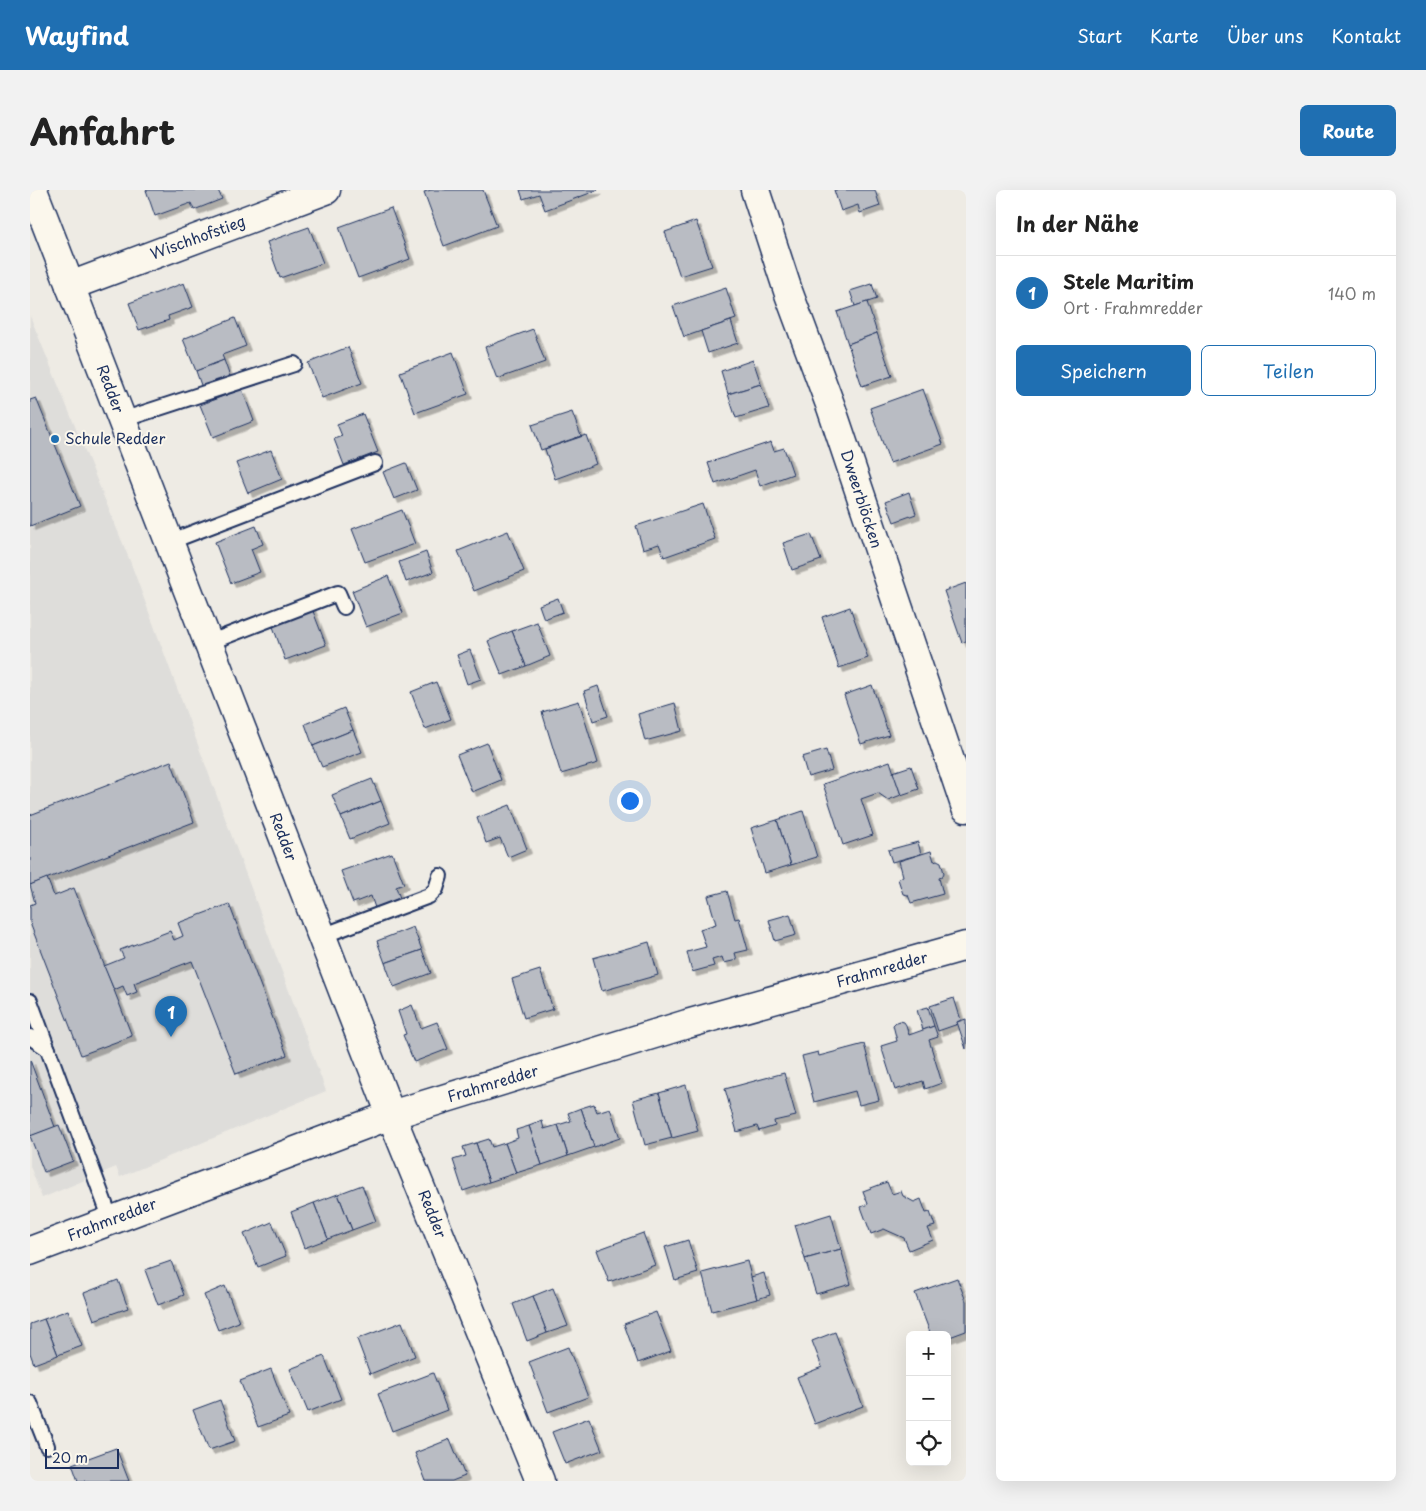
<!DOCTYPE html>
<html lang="de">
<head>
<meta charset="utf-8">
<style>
	:root { --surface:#fff; --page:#f2f2f2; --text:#222; --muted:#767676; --line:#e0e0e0; --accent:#1f6fb2 }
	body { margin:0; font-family:"Playpen Sans",sans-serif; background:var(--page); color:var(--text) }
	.controls { position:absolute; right:15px; bottom:15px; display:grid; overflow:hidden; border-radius:8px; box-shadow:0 5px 20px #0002 }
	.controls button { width:45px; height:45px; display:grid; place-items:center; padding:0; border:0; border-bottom:1px solid var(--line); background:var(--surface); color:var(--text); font:25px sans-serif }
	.scale { position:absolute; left:15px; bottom:12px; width:74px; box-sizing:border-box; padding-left:5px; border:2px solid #1b2f5e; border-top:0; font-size:14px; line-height:18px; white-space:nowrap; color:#1b2f5e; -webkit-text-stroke:4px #fbf7ec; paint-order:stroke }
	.you { position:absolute; left:599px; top:610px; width:18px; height:18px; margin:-12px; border:4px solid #fff; border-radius:50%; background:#1a73e8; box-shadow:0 0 0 8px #1a73e833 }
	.badge { display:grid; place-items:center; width:32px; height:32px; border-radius:50%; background:var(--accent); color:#fff; font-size:16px; font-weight:700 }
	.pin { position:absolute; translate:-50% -41px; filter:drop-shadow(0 1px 2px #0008) }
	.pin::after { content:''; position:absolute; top:26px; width:18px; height:15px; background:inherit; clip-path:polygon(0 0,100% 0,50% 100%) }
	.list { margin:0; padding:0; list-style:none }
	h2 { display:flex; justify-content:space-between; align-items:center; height:65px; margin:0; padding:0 20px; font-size:21px }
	h2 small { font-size:16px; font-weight:400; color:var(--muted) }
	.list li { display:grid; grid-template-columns:32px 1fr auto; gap:15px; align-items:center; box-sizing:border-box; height:75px; padding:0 20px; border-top:1px solid var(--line) }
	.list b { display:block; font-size:19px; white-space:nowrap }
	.list p { margin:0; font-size:16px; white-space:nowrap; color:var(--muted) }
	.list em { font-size:16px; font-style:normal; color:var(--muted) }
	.actions { display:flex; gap:10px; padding:15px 20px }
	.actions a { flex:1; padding:11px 0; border:1px solid var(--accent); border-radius:8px; text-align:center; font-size:18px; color:var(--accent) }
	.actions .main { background:var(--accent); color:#fff }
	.icon { flex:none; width:28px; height:28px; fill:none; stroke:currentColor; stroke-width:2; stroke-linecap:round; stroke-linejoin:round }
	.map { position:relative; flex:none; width:936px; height:1291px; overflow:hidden; border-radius:8px }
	header { display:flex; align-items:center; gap:30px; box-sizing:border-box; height:70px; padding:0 25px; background:var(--accent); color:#fff }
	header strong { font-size:24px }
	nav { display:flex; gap:28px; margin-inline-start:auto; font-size:18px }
	.intro { display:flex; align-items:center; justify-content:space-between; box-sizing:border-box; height:120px; padding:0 30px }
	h1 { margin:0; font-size:35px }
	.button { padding:12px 22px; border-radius:8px; background:var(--accent); color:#fff; font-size:18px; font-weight:700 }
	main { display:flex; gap:30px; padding:0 30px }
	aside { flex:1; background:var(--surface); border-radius:8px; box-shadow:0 5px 20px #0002 }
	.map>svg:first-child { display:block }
	.built { fill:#deddda }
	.building { fill:#b9bcc3; stroke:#1b2f5e; filter:url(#shadow) }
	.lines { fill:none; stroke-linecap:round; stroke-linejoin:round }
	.service-casing { stroke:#1b2f5e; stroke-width:18 }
	.minor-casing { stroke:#1b2f5e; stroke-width:31 }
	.tertiary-casing { stroke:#1b2f5e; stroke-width:31 }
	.service { stroke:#fbf7ec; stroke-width:14 }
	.minor { stroke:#fbf7ec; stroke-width:28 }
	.tertiary { stroke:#fbf7ec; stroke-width:28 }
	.poi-dot { fill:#1f6fb2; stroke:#fbf7ec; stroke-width:2 }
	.labels { text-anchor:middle; stroke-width:4; stroke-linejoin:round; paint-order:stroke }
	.street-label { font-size:15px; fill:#1b2f5e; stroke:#fbf7ec }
	.poi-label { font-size:15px; fill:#1b2f5e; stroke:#fbf7ec; text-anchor:start }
</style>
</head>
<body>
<header>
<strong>Wayfind</strong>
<nav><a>Start</a><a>Karte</a><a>Über uns</a><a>Kontakt</a></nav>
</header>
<div class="intro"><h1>Anfahrt</h1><a class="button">Route</a></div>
<main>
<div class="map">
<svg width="936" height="1291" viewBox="0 0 936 1291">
	<defs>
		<filter id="shadow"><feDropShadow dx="4.5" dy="4.5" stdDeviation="0" flood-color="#0004"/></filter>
	</defs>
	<rect width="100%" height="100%" fill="#eeebe4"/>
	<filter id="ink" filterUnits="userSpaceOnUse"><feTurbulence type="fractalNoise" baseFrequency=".02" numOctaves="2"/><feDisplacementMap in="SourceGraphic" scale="10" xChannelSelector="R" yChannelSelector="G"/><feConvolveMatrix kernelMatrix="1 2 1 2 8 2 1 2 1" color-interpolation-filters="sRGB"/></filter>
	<g filter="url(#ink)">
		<!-- built -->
		<path class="built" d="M0,126L100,371L296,901L90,987L86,977L12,1008L0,976Z"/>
		<!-- building -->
		<g class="building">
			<path d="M116,0H188L192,9L164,20L161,13L125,26Z"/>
			<path d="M401,0H453L467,36L414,56L394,2Z"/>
			<path d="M490,0H568L515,20L509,4L493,9Z"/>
			<path d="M804,0H845L850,16L830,23L828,15L811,21Z"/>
			<path d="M361,18L380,69L328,88L309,37Z"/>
			<path d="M666,31L682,76L650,86L635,42Z"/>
			<path d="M279,37L293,73L250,88L237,52Z"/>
			<path d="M154,93L163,117L138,126L139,130L109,140L99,113Z"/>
			<path d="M842,94L847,109L825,116L820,101Z"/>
			<path d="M696,98L706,129L654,147L643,116Z"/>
			<path d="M837,112L847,143L818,154L807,122Z"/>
			<path d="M205,128L216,156L192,165L194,170L166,181L153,149Z"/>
			<path d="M701,131L708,153L678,163L671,141Z"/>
			<path d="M503,139L515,172L467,189L455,157Z"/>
			<path d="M847,143L862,186L832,196L818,154Z"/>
			<path d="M318,157L332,193L292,208L278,173Z"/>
			<path d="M423,162L438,204L385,223L370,182Z"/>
			<path d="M194,170L200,187L172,198L166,181Z"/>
			<path d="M723,170L731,194L698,204L691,181Z"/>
			<path d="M731,194L739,218L706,228L698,204Z"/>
			<path d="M212,199L224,231L183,247L170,215Z"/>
			<path d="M893,199L913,254L860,273L840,218Z"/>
			<path d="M6,208L50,316L0,336V210Z"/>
			<path d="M542,222L551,246L511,260L502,235Z"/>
			<path d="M333,224L348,262L314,275L304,249L312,246L307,234Z"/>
			<path d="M556,245L566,274L525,289L515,259Z"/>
			<path d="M741,252L744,261L754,258L763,284L730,296L725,280L685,294L678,273Z"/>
			<path d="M241,260L252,289L218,303L206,273Z"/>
			<path d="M376,273L387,300L364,309L353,282Z"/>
			<path d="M879,302L886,324L864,332L856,311Z"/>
			<path d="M673,314L685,349L634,367L629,354L613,359L606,336Z"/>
			<path d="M372,320L385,354L335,372L322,339Z"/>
			<path d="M226,336L233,354L221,359L230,382L201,393L185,352Z"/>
			<path d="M478,341L494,381L444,401L428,361Z"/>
			<path d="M781,344L791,370L762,380L753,353Z"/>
			<path d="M396,362L403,382L376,392L369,372Z"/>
			<path d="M358,386L373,423L336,437L322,401Z"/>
			<path d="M936,393V451L932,453L914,401Z"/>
			<path d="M528,408L533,422L514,429L509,415Z"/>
			<path d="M281,416L296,455L255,470L241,431Z"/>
			<path d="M820,417L838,468L809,478L792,427Z"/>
			<path d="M507,432L520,466L496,476L482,441Z"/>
			<path d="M482,441L496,476L472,485L458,451Z"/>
			<path d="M440,460L451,489L437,494L427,465Z"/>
			<path d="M406,492L421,529L395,539L381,502Z"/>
			<path d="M842,495L859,545L831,554L814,505Z"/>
			<path d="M568,496L578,526L563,531L554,501Z"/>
			<path d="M549,511L568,573L531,584L512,522Z"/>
			<path d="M645,513L652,541L615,551L608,524Z"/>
			<path d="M314,518L323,540L283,556L275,534Z"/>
			<path d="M323,540L332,562L292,577L283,556Z"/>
			<path d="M457,553L471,590L442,602L427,565Z"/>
			<path d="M796,560L802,580L778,587L772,567Z"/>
			<path d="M141,571L164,632L0,695V625Z"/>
			<path d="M860,571L871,605L858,610L848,603L831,609L843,645L813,655L793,594Z"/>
			<path d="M881,576L889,599L871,605L863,582Z"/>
			<path d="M342,589L351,611L311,627L302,605Z"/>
			<path d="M351,611L360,633L320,649L311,627Z"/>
			<path d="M480,615L497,659L478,667L470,648L456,653L447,628Z"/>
			<path d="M773,621L787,667L761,675L747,630Z"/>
			<path d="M747,630L761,675L735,683L721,638Z"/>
			<path d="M888,652L891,664L862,672L858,660Z"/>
			<path d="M901,661L904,671L907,670L911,672L914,683L912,687L909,688L913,704L881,713L878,705L873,704L868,689L873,686L869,671Z"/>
			<path d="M362,663L374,694L366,697L370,708L345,718L341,706L323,713L311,681Z"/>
			<path d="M17,688L24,706L44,698L102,846L51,865L0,733V715L5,713L0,695Z"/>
			<path d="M697,701L705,729L709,728L718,760L705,763L707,770L694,773L692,767L682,770L684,776L662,782L657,762L676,757L670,739L686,734L678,706Z"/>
			<path d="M199,714L257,865L206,884L162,771L104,793L107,802L97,806L93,796L84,800L74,776L94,768L90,760L140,741L144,750L153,746L148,733Z"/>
			<path d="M760,724L766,745L745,751L739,730Z"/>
			<path d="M383,737L392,760L355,773L347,751Z"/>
			<path d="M619,752L628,785L572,801L563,768Z"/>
			<path d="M392,760L401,783L364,797L355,773Z"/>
			<path d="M510,780L523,819L494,828L482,789Z"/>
			<path d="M924,808L931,830L927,832L928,834L908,841L900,816Z"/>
			<path d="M382,815L391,838L407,832L418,859L384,872L373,845L376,844L368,821Z"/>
			<path d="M898,817L904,836L893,840L887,820Z"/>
			<path d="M936,829V859L927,832Z"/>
			<path d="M870,831L874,832L876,835L879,845L904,836L908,847L899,850L912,893L895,899L893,891L865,900L851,856L867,851L863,835L866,832Z"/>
			<path d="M834,854L849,910L829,915L825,901L784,912L772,866L788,862L789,866Z"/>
			<path d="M0,870L25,937L1,946L0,944Z"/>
			<path d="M754,883L766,926L744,931L745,936L729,941L727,936L707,942L695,899Z"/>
			<path d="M656,895L668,941L642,948L629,903Z"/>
			<path d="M629,903L642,948L615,955L603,910Z"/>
			<path d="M564,914L567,922L580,918L590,948L564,957L551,918Z"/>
			<path d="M551,918L564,957L538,966L528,935L541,931L538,923Z"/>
			<path d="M512,931L514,939L528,935L538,966L512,975L499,936Z"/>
			<path d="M29,935L43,971L14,982L0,946Z"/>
			<path d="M499,936L512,975L486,983L475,953L488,948L486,940Z"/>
			<path d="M459,949L462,957L475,953L486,983L459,992L446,953Z"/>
			<path d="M446,953L459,992L433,1001L423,970L436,966L433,957Z"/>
			<path d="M857,992L862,1004L871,1001L873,1006L884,1012L891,1009L896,1023L900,1022L905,1036L898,1038L903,1050L879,1060L874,1048L854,1039L841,1044L831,1017L838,1014L833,1001Z"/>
			<path d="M332,995L346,1031L322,1040L308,1004Z"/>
			<path d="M308,1004L322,1040L298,1049L284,1013Z"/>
			<path d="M284,1013L298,1049L274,1058L261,1022Z"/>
			<path d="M801,1024L811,1059L775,1069L765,1035Z"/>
			<path d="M242,1032L256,1066L228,1077L214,1044Z"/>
			<path d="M613,1043L625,1075L579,1092L567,1060Z"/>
			<path d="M658,1050L668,1083L645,1090L635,1057Z"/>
			<path d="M811,1059L821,1094L786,1104L775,1069Z"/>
			<path d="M141,1071L154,1105L128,1115L115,1080Z"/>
			<path d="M717,1071L727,1109L682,1121L672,1083Z"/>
			<path d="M734,1083L740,1105L727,1109L721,1087Z"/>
			<path d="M927,1088L936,1111V1141L917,1148V1145H901L885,1103Z"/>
			<path d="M88,1090L98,1118L64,1130L54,1103Z"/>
			<path d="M195,1096L209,1132L188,1140L174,1105Z"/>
			<path d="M523,1098L538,1136L517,1143L503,1106Z"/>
			<path d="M503,1106L517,1143L497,1151L483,1114Z"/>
			<path d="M38,1120L52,1156L28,1165L14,1129Z"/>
			<path d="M626,1122L641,1161L608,1173L594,1134Z"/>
			<path d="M14,1129L28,1165L4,1174L0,1163V1134Z"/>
			<path d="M372,1132L385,1166L340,1184L327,1149Z"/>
			<path d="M805,1142L833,1216L785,1234L767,1187L792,1177L782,1151Z"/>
			<path d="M538,1157L558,1207L518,1222L499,1172Z"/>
			<path d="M294,1166L311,1209L278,1222L260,1179Z"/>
			<path d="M241,1179L259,1226L228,1237L210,1191Z"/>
			<path d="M403,1183L417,1220L362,1241L348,1204Z"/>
			<path d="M190,1210L205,1251L179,1260L163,1220Z"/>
			<path d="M559,1228L572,1260L535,1274L522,1242Z"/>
			<path d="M420,1249L435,1286L422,1291H396L385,1263Z"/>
			<path d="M86,1258L99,1291H48L42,1274Z"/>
		</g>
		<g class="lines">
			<!-- service casing -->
			<g class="service-casing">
				<g id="service">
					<path d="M92,230L264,174"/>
					<path d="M139,352L345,273"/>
					<path d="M178,453L308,403L314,417"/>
					<path d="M292,746L399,706L406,699L410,686"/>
					<path d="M0,811L81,1030"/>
					<path d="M0,847L18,859"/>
					<path d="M0,1213L17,1256"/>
				</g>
			</g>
			<!-- minor casing -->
			<g class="minor-casing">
				<g id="minor">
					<path d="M3,0L361,925L510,1291"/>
					<path d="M725,0L759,104L801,217L936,618"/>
					<path d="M40,96L296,0"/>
				</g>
			</g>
			<!-- tertiary casing -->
			<g class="tertiary-casing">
				<path id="tertiary" d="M0,1061L361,925L657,834L936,756"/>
			</g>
			<!-- service -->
			<use href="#service" class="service"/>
			<!-- minor -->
			<use href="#minor" class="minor"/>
			<!-- tertiary -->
			<use href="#tertiary" class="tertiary"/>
		</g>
	</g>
	<!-- markers -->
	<circle class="poi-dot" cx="25" cy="249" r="5"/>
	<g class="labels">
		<!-- street labels -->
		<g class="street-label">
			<text transform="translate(168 48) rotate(-20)" y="5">Wischhofstieg</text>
			<text transform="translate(80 199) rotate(69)" y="5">Redder</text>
			<text transform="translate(831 309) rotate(72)" y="5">Dweerblöcken</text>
			<text transform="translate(253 647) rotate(69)" y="5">Redder</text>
			<text transform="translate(852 780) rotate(-16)" y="5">Frahmredder</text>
			<text transform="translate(463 894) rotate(-17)" y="5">Frahmredder</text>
			<text transform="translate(402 1024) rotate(68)" y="5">Redder</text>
			<text transform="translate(82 1030) rotate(-21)" y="5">Frahmredder</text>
		</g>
		<!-- poi labels -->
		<g class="poi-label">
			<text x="35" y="254">Schule Redder</text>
		</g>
	</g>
</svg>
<div class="controls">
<button>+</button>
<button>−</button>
<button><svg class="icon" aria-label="locate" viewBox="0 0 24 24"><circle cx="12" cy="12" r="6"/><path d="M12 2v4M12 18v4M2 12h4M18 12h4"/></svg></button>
</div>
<div class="scale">20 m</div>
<div class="you"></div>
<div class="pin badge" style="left:141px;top:847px">1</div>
</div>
<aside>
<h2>In der Nähe<small></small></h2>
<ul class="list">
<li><span class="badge">1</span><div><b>Stele Maritim</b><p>Ort · Frahmredder</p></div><em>140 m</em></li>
</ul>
<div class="actions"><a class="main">Speichern</a><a>Teilen</a></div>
</aside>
</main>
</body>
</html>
